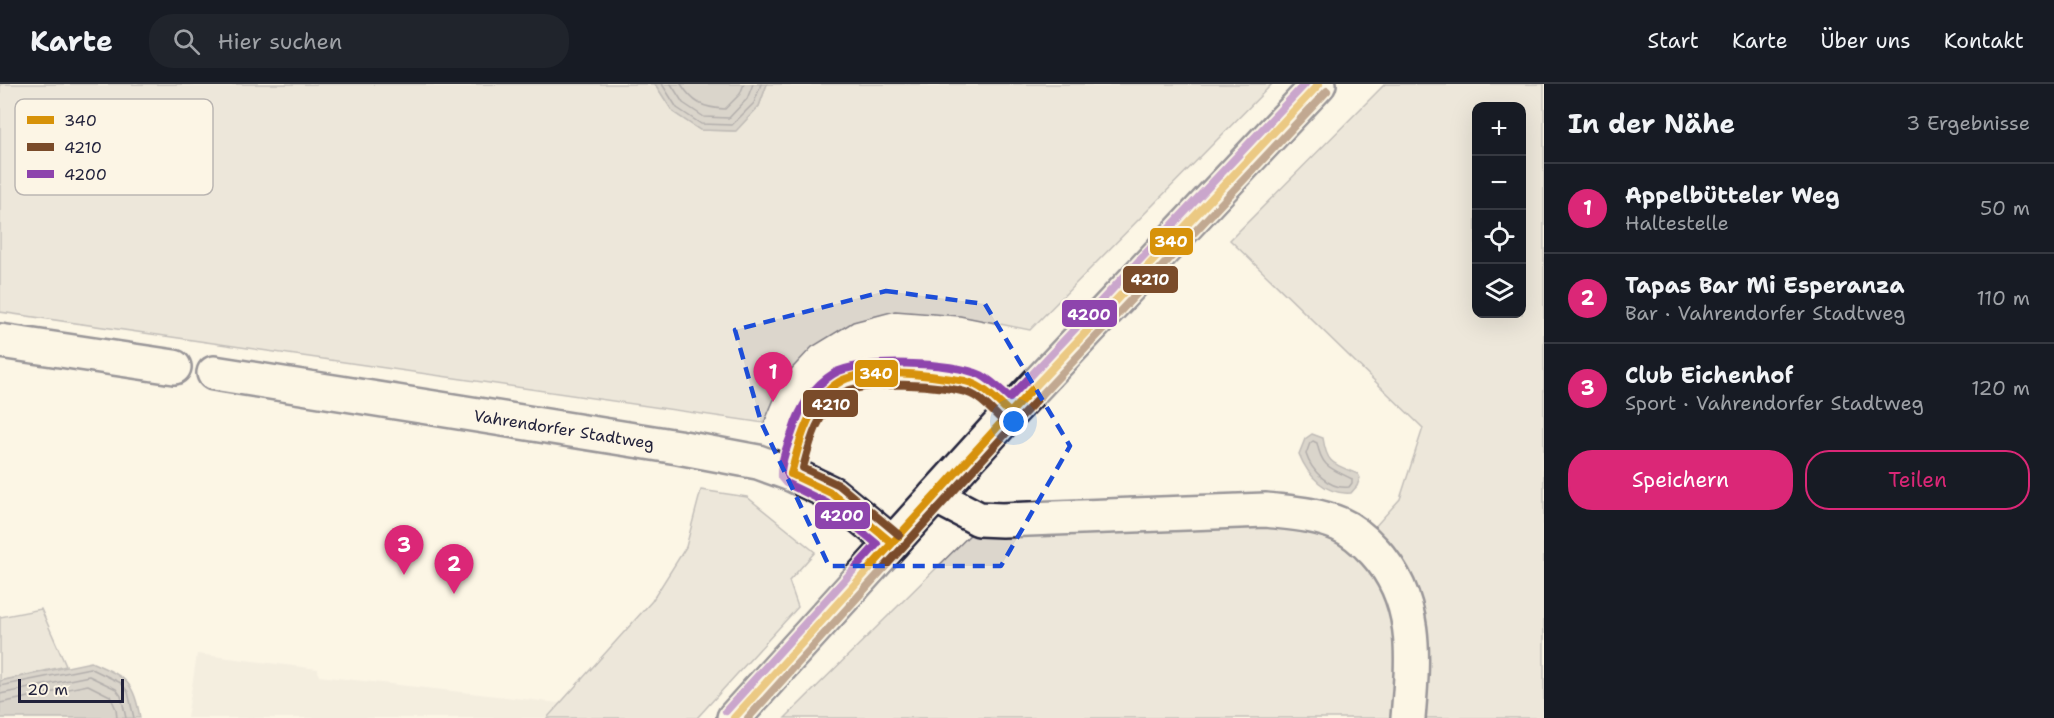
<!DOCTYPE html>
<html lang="de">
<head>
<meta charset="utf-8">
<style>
	:root { --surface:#171b24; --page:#20242c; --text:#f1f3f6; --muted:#9ea1a6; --line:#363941; --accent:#db2777 }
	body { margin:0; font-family:"Shantell Sans",sans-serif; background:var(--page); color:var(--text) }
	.controls { position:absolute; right:18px; top:18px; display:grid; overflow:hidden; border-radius:12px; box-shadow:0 6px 24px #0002 }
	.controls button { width:54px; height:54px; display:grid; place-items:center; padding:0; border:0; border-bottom:2px solid var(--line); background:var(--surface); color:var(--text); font:30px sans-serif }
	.scale { position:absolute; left:18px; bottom:15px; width:106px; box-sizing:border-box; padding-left:6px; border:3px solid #22223b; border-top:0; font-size:16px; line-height:21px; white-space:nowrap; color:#22223b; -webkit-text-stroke:4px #fcf5e5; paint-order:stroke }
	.you { position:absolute; left:1014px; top:338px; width:21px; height:21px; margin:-15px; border:4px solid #fff; border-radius:50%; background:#1a73e8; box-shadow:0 0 0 9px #1a73e833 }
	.badge { display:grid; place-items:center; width:39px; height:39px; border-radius:50%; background:var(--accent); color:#fff; font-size:20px; font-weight:700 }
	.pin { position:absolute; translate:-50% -50px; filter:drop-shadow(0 2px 3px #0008) }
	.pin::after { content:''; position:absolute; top:32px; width:21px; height:18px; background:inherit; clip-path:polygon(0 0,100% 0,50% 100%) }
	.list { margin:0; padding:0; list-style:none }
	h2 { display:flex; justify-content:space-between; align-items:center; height:78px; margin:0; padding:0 24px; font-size:26px }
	h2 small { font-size:20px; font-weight:400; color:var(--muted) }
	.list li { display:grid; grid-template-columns:39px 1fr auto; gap:18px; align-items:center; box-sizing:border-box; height:90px; padding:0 24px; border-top:2px solid var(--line) }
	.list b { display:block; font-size:22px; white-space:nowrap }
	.list p { margin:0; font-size:20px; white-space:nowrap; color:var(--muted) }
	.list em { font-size:20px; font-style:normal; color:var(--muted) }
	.actions { display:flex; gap:12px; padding:18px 24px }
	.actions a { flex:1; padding:14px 0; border:2px solid var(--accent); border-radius:24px; text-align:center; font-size:21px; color:var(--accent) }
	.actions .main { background:var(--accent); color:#fff }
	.icon { flex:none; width:33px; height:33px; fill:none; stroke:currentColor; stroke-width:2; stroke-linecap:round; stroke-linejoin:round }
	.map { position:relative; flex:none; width:1544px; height:634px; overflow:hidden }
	header { display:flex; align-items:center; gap:36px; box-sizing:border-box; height:84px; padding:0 30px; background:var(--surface); border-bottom:2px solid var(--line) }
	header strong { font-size:28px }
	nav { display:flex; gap:33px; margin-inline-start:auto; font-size:21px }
	.search { width:420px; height:54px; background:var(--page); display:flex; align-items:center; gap:15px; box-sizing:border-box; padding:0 21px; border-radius:24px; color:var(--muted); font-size:22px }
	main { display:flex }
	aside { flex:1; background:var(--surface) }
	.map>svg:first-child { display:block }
	.built { fill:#ece5d8 }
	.green { fill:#dcd6cc; stroke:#7f7c84; stroke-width:1.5; fill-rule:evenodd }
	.water { fill:#b2adab; stroke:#78757e; stroke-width:1.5 }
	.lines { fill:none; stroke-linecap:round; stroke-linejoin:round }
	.shore { stroke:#5c5a68; stroke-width:1.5 }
	.minor-casing { stroke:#22223b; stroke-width:38 }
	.major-casing { stroke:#22223b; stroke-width:38 }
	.minor { stroke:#fcf5e5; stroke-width:33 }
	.major { stroke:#fcf5e5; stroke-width:33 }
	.bus-1-casing { stroke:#fcf5e5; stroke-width:12 }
	.bus-2-casing { stroke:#fcf5e5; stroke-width:12 }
	.bus-3-casing { stroke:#fcf5e5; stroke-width:12 }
	.bus-1 { stroke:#d79209; stroke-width:8 }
	.bus-2 { stroke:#7a4b2a; stroke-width:8 }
	.bus-3 { stroke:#8e44ad; stroke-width:8 }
	.marked { fill:none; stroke:#1d4ed8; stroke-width:4.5; stroke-dasharray:12 8; stroke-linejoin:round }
	.labels { text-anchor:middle; stroke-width:4.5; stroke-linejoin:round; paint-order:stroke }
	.street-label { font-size:16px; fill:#22223b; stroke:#fcf5e5 }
	.key { fill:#fcf5e5; stroke:#bbb6b2; stroke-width:1.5 }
	.key-label { font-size:16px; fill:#22223b }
	.line-badge { stroke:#fcf5e5; stroke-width:2 }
	.badge-label { font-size:16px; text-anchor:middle; font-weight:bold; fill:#fff }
</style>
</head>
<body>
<header>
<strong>Karte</strong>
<div class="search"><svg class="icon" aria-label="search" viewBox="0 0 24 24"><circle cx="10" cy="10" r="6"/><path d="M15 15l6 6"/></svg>Hier suchen</div>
<nav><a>Start</a><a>Karte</a><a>Über uns</a><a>Kontakt</a></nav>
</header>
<main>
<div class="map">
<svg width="1544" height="634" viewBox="0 0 1544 634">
	<rect width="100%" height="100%" fill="#fcf5e5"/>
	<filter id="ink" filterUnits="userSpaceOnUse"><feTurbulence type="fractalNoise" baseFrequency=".0167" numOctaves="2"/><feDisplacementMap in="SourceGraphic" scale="12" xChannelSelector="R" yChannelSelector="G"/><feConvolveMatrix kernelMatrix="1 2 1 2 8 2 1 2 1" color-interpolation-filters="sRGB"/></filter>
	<g filter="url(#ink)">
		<!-- built -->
		<path class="built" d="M197,570L318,585L319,592L568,620L555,634H187Z"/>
		<!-- green -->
		<g class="green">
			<path d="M0,0H655L673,28L700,46L735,47L759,22L767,0H1272L1030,246L960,232L895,227L853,238L812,263L783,294L764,339L0,228Z"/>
			<path d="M1385,0H1544V634H785L993,428L1266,426L1364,455L1400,415L1423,344L1230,156ZM1476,22H1522V230H1476Z"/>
			<path d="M701,406L747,413L815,468L789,497L798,523L697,634H547L652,517L686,463Z"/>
			<path d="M41,525L66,582L0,597V533Z"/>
		</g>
		<!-- water -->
		<g class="water">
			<path d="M655,0H767L759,22L736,47L700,46L673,28Z"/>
			<path d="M1312,350L1323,354C1327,381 1334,380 1358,390L1360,394L1357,402L1351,409C1325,411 1308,392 1299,370L1305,355Z"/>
			<path d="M91,578C124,593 134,595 140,634H0V597Z"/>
		</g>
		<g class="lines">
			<!-- shore -->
			<g class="shore">
				<path d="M662,0L677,24L701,40L732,41L754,19L761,0"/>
				<path d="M671,0L683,19L704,33L729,34L747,15L753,0"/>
				<path d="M681,0C693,19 703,24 725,25L740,10L744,0"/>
				<path d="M1313,357L1317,359C1322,384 1331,384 1352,395V399L1349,403C1329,406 1311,386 1306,370L1310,359Z"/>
				<path d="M0,602L90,584L121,599L128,608L134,634"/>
				<path d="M0,610L89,592L116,605L121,612L126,634"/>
				<path d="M0,619L88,601L110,612L116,625L117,634"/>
			</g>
			<!-- minor casing -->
			<g class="minor-casing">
				<g id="minor">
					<path d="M0,257L174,283"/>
					<path d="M214,289L678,363L758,378L791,390L833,410L892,459"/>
					<path d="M935,412L979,435L1002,436L1266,426C1291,429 1316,430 1339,440C1353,446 1365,457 1375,468C1419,516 1413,574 1408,634"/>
				</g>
			</g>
			<!-- major casing -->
			<g class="major-casing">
				<path id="major" d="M734,634L1010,329L1319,0"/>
			</g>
			<!-- minor -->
			<use href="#minor" class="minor"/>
			<!-- major -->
			<use href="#major" class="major"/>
			<!-- bus-1 casing -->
			<g class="bus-1-casing">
				<g id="bus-1">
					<path d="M791,390C797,368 802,345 814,325C821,314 830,302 843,296C871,283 935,292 965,297C984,302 996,316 1010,329"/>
					<path d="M791,390L833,410L892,459"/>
					<path d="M734,634L1010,329L1319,0"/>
				</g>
			</g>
			<!-- bus-2 casing -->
			<g class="bus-2-casing">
				<g id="bus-2">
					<path d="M899,451L839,401L803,384C810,358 817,329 840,311C859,295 948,300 971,310C983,315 993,328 1003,337"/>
					<path d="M748,634L1018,336L1327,7"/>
				</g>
			</g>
			<!-- bus-3 casing -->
			<g class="bus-3-casing">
				<path id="bus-3" d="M726,627L877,460L827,419L786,399L781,393C780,380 787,362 792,349C799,326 812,303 833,290C858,274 954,278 981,291C992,297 1001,306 1010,314L1305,0"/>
			</g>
			<!-- bus-1 -->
			<use href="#bus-1" class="bus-1"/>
			<!-- bus-2 -->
			<use href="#bus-2" class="bus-2"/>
			<!-- bus-3 -->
			<use href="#bus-3" class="bus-3"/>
		</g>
	</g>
	<!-- marked area -->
	<path d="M0 0H1544V634H0ZM886,207L985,220L1070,362L1001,482H829L761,338L735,246Z" fill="#fcf5e5" fill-opacity=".55" fill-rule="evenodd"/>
	<path class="marked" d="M886,207L985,220L1070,362L1001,482H829L761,338L735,246Z"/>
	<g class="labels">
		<!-- street labels -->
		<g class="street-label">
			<text transform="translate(564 345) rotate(9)" y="6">Vahrendorfer Stadtweg</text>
		</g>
	</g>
	<!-- legend -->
	<rect x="15" y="15" width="198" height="96" rx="9" class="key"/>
	<rect x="27" y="32" width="27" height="8" fill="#d79209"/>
	<rect x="27" y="59" width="27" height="8" fill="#7a4b2a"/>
	<rect x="27" y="86" width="27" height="8" fill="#8e44ad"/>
	<g class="key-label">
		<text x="64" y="42">340</text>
		<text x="64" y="69">4210</text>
		<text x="64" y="96">4200</text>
	</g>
	<g class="line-badge">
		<rect x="1149" y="143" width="45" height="29" rx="6" fill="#d79209"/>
		<rect x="1122" y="181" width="57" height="29" rx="6" fill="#7a4b2a"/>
		<rect x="1061" y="215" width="57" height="29" rx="6" fill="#8e44ad"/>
		<rect x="854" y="275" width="45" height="29" rx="6" fill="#d79209"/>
		<rect x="802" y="305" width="57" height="29" rx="6" fill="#7a4b2a"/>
		<rect x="814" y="417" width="57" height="29" rx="6" fill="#8e44ad"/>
	</g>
	<g class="badge-label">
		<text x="1171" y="163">340</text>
		<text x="1150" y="201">4210</text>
		<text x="1089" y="236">4200</text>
		<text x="876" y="295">340</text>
		<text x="831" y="326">4210</text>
		<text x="842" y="437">4200</text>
	</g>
</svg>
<div class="controls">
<button>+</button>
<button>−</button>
<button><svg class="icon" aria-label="locate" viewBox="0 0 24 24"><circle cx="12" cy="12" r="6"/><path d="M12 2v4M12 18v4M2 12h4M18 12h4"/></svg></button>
<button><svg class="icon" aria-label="layers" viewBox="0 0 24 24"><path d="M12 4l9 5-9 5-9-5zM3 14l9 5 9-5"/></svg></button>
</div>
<div class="scale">20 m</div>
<div class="you"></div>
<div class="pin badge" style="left:773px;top:318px">1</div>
<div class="pin badge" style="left:454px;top:510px">2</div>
<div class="pin badge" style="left:404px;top:491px">3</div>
</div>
<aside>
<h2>In der Nähe<small>3 Ergebnisse</small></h2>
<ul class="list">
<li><span class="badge">1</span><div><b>Appelbütteler Weg</b><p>Haltestelle</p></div><em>50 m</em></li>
<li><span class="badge">2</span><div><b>Tapas Bar Mi Esperanza</b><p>Bar · Vahrendorfer Stadtweg</p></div><em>110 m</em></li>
<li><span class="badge">3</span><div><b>Club Eichenhof</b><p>Sport · Vahrendorfer Stadtweg</p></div><em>120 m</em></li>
</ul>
<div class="actions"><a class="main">Speichern</a><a>Teilen</a></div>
</aside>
</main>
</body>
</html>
